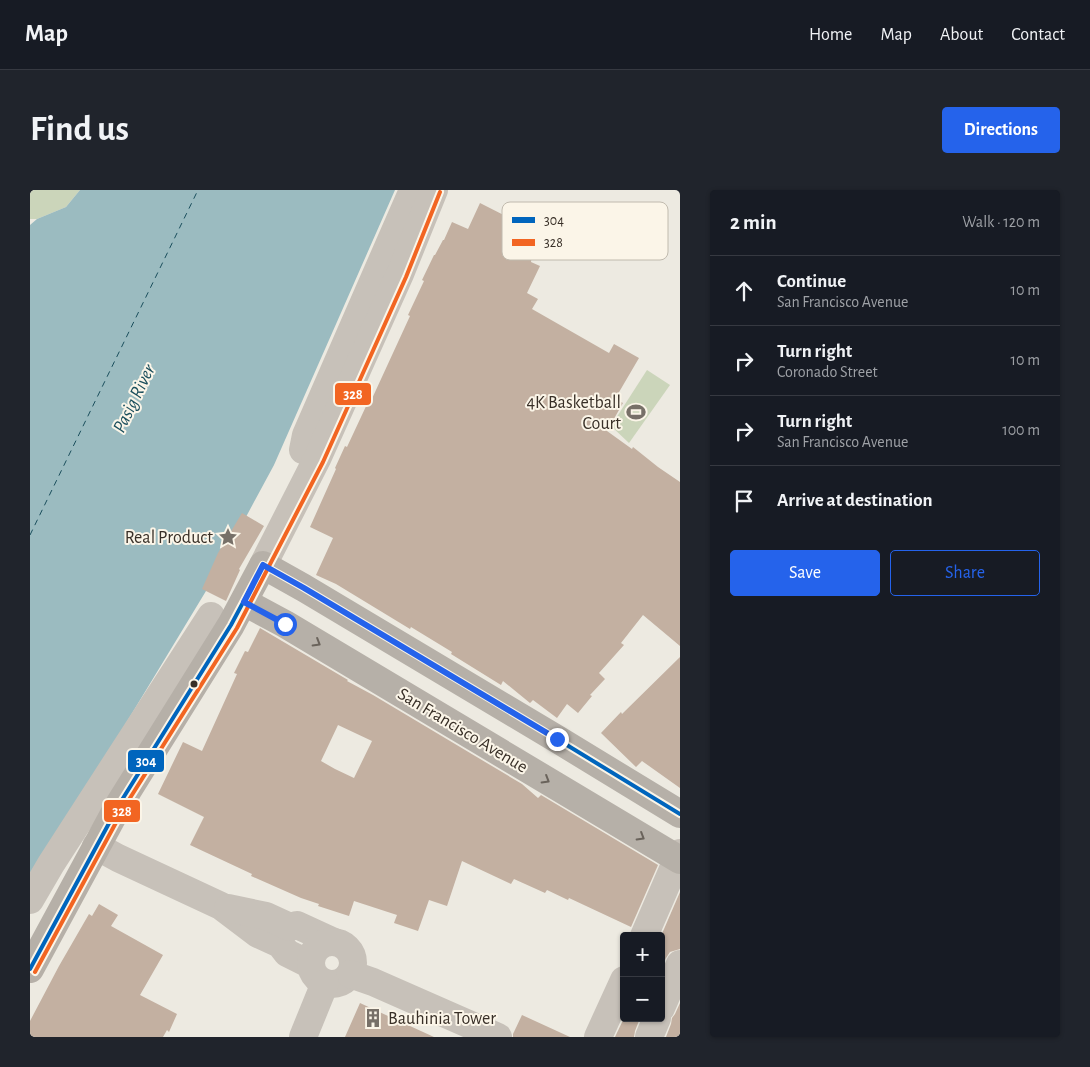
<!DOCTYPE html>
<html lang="en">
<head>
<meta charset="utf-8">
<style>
	:root { --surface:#171b24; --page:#20242c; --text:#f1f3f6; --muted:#9ea1a6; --line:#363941; --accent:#2563eb }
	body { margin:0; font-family:"Alegreya Sans",sans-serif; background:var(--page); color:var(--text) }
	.controls { position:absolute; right:15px; bottom:15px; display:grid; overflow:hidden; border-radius:5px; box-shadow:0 1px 4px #0004 }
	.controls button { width:45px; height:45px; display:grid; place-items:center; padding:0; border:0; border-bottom:1px solid var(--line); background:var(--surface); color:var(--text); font:25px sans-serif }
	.stop { position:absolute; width:15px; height:15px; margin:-11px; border:4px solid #2563eb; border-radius:50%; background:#fff }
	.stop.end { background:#2563eb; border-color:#fff; box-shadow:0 1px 5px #0008 }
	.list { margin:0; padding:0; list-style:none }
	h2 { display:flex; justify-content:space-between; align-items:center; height:65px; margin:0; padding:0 20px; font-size:21px }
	h2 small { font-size:16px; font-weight:400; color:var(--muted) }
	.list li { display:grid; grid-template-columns:32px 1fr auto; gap:15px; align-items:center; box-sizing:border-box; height:70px; padding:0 20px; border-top:1px solid var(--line) }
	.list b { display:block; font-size:19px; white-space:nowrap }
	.list p { margin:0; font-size:16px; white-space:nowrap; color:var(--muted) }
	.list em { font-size:16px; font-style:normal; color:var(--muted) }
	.actions { display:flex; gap:10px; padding:15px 20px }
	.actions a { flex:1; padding:11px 0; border:1px solid var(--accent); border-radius:5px; text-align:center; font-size:18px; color:var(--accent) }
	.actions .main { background:var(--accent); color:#fff }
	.icon { flex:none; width:28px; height:28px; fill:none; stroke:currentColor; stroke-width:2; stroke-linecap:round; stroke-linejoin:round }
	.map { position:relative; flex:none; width:650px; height:847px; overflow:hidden; border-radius:5px }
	header { display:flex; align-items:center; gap:30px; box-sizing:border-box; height:70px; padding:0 25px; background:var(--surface); border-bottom:1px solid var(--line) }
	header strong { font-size:24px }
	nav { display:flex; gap:28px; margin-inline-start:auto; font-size:18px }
	.intro { display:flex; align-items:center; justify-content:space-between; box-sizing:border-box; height:120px; padding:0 30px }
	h1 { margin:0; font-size:35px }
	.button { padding:12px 22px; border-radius:5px; background:var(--accent); color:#fff; font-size:18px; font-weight:700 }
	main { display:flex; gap:30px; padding:0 30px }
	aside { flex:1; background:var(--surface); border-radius:5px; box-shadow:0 1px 4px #0004 }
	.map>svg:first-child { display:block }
	.green { fill:#cbd5ba }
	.water { fill:#9bbbc0 }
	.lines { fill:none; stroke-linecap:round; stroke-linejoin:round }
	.ferry { stroke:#1a4e5c; stroke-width:1; stroke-dasharray:6 5; stroke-linecap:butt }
	.building { fill:#c3b0a1; fill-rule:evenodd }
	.minor { stroke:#c7c1b9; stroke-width:28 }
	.major { stroke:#b6b0a8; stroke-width:28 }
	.bus-1-casing { stroke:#fbf5e8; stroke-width:8 }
	.bus-2-casing { stroke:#fbf5e8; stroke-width:8 }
	.bus-1 { stroke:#0065bd; stroke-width:4 }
	.bus-2 { stroke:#f26522; stroke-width:4 }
	.oneway { stroke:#6a635b }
	.route { stroke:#2563eb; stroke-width:6 }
	.bus-dot { fill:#382f27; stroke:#fbf5e8; stroke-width:2 }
	.labels { text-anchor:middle; stroke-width:4; stroke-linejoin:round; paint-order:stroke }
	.poi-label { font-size:18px; fill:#382f27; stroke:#fbf5e8; text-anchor:end }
	.street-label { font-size:18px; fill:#382f27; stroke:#fbf5e8 }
	.water-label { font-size:19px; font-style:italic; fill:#1a4e5c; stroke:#fbf5e8 }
	.key { fill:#fbf5e8; stroke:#c0baae; stroke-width:1 }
	.key-label { font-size:14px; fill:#382f27 }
	.line-badge { stroke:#fbf5e8; stroke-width:2 }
	.badge-label { font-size:14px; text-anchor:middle; font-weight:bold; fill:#fff }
</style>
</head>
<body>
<header>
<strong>Map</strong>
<nav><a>Home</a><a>Map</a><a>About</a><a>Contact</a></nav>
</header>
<div class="intro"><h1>Find us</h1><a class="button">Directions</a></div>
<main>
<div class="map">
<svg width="650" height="847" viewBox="0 0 650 847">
	<rect width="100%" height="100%" fill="#edeae1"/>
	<!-- green -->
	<g class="green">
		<path d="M0,0H50L36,17L7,29H0Z"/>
		<path d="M617,180L640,195L599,253L581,236Z"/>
	</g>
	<!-- water -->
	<path class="water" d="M50,0H365L244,275L176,401L0,692V35L7,29L36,17Z"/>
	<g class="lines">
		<!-- ferry -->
		<path class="ferry" d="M0,345L168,0"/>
	</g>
	<!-- building -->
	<g class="building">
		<path d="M450,13L505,41L501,72L510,76L497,103L508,109L502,119L579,163L584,154L609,168L585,209L593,213L577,241L602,259L603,257L628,277L650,292V456L613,425L591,453L594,455L569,483L575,489L560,505L562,506L548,523L537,514L527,528L503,510L500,513L473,491L471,495L421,464L422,462L381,437L380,439L306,394L286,385L303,348L280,337L306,279L305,278L315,256L317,257L338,212L340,213L380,126L378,125L394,91L392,90L404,65H405L413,50H414L422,32L438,39Z"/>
		<path d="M212,323L234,336L209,379L210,380L196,411L172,399L188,363Z"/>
		<path d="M230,438L318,490L317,491L343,505L492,594L508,608L511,605L628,675L601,737L539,708L538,710L517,700L515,703L484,689L481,694L432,671L417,716L399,710L388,741L364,733L367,725L324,711L319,726L288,716L289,714L271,708L221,686L222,684L160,655L174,627L128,604L153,552L172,561L207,484L204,483L215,461L218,462ZM308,535L342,551L324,588L305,579L291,571Z"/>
		<path d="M650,467V598L612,571L606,577L571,543L591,522L592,524Z"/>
		<path d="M650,702V759L640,762L636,768L631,778V746Z"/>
		<path d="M69,714L88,725L81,736L133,765L110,805L147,824L139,842L137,840L133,847H0V831L29,776L59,724L62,726Z"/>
		<path d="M330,813L345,820L404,847H315Z"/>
		<path d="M650,813V847H636L641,834L642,828L645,824Z"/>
		<path d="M492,825L540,847H483V844Z"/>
		<path d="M594,828H610L605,841L604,847H585Z"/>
	</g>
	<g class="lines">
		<!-- minor -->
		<g class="minor">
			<path d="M273,260L276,245L383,0"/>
			<path d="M233,375L287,269L370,84L404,0"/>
			<path d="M66,656L88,668L191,716L228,744L250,754L257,763L281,775"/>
			<path d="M0,710L21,674L181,426"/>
			<path d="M198,718L236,726L260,737L267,735L304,752"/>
			<path d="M614,746L650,663"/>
			<circle cx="302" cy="773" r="21"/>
			<path d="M320,784L343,792L468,847"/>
			<path d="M631,818L650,774"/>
			<path d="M273,847L295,793"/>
			<path d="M568,847L594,790"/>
			<path d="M619,847L627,828"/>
		</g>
		<!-- major -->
		<g class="major">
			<path d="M214,412L255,434L650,670"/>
			<path d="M0,779L90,613L201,435L233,375L274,398L527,549L650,624"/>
		</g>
		<!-- bus-1 casing -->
		<g class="bus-1-casing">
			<path id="bus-1" d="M0,779L90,613L201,435L233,375L274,398L527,549L650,624"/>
		</g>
		<!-- bus-2 casing -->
		<g class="bus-2-casing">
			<path id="bus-2" d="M5,782L95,616L207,438L293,272L376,87L410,2"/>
		</g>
		<!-- bus-1 -->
		<use href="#bus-1" class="bus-1"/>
		<!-- bus-2 -->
		<use href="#bus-2" class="bus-2"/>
	</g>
	<!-- one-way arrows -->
	<defs><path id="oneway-chevron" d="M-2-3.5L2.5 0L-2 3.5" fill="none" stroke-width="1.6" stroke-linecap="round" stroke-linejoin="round" transform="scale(1.25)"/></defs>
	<g class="oneway">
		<use href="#oneway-chevron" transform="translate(287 453) rotate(31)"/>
		<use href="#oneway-chevron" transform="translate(516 590) rotate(31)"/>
		<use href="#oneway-chevron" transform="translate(611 647) rotate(31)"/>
	</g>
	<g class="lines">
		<!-- route -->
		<path class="route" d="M255,434L214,412L233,375L274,398L527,549"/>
	</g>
	<!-- icons -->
	<defs>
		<g id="stadium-bare" transform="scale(1.5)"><path d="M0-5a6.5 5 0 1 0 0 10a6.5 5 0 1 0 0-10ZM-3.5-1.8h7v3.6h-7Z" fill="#777068" stroke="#fbf5e8" stroke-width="2.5" paint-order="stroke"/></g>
		<g id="sight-bare" transform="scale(1.5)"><path d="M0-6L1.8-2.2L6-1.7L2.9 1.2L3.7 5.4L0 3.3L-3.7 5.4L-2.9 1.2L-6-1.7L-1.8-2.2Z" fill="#777068" stroke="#fbf5e8" stroke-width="2.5" paint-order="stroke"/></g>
		<g id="building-bare" transform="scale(1.5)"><path d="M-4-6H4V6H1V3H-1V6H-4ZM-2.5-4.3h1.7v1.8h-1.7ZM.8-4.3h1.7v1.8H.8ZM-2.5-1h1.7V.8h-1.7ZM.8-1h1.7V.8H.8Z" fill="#777068" stroke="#fbf5e8" stroke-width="2.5" paint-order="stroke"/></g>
	</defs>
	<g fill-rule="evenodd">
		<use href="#stadium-bare" x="606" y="222"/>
		<use href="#sight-bare" x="198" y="347"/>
		<use href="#building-bare" x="343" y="828"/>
	</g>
	<!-- markers -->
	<circle class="bus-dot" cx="164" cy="494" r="4.5"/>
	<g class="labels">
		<!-- poi labels -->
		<g class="poi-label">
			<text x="591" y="218">4K Basketball<tspan x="591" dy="21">Court</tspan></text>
			<text x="183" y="353">Real Product</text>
			<text x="358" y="834" text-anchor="start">Bauhinia Tower</text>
		</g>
		<!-- street labels -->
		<g class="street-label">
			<text transform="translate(433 540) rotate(31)" y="6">San Francisco Avenue</text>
		</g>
		<!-- water labels -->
		<g class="water-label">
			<text transform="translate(103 208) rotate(-64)" y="7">Pasig River</text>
		</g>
	</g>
	<!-- legend -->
	<rect x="472" y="12" width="166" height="58" rx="8" class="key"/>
	<rect x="482" y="27" width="23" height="6" fill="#0065bd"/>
	<rect x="482" y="49" width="23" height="7" fill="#f26522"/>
	<g class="key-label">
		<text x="514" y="35">304</text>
		<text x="514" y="57">328</text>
	</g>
	<g class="line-badge">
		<rect x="304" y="192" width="38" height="24" rx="5" fill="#f26522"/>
		<rect x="97" y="559" width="38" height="24" rx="5" fill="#0065bd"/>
		<rect x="73" y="609" width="38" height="24" rx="5" fill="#f26522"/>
	</g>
	<g class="badge-label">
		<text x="323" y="209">328</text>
		<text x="116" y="576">304</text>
		<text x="92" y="626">328</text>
	</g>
</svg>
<div class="controls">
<button>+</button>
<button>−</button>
</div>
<div class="stop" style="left:255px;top:434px"></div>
<div class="stop end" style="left:527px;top:549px"></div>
</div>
<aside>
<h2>2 min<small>Walk · 120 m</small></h2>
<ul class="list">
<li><svg class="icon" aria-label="ahead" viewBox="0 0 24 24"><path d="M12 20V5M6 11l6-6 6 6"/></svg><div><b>Continue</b><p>San Francisco Avenue</p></div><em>10 m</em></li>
<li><svg class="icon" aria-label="right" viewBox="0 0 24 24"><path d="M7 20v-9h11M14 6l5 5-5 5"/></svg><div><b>Turn right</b><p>Coronado Street</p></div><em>10 m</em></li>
<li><svg class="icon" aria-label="right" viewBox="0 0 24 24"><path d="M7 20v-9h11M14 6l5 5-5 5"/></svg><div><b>Turn right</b><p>San Francisco Avenue</p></div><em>100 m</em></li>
<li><svg class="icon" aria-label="arrive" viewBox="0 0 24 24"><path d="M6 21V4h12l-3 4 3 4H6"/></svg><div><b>Arrive at destination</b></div></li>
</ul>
<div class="actions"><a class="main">Save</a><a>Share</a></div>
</aside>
</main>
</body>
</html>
